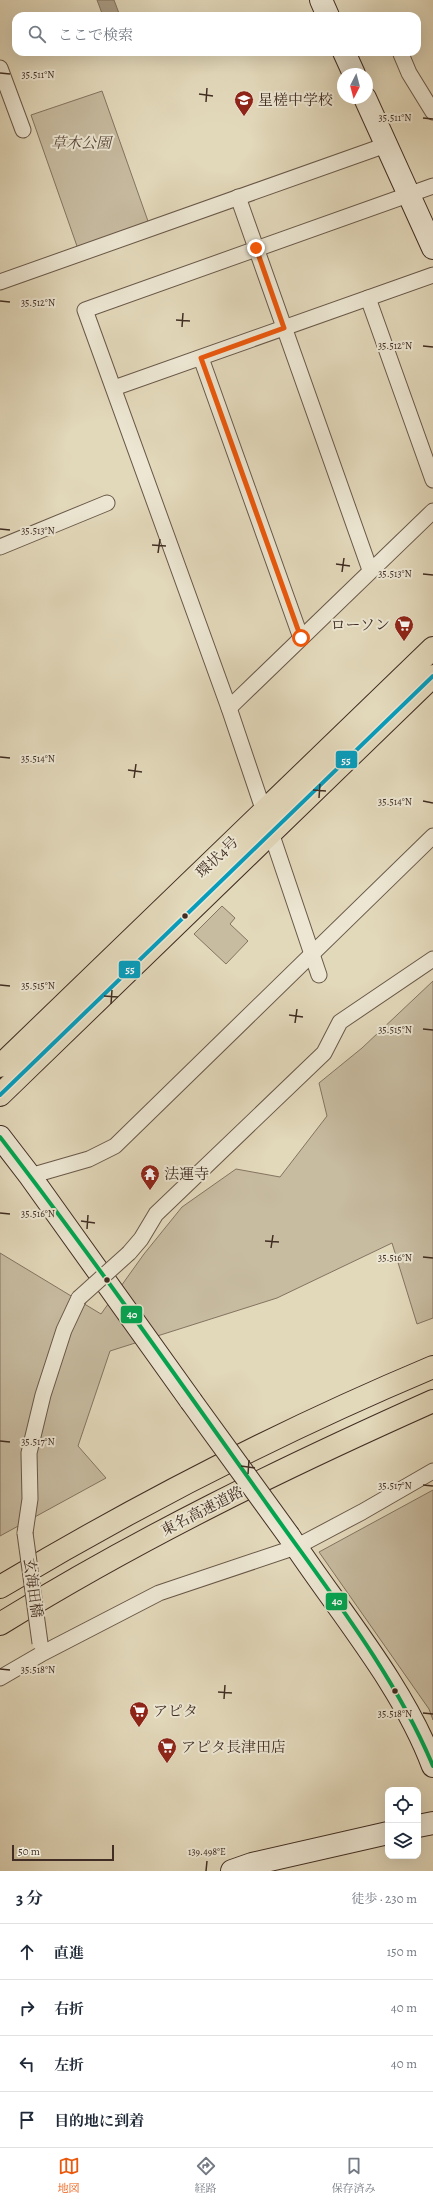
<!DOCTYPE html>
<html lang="ja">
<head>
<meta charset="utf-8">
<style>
	:root { --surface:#fff; --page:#f6f6f7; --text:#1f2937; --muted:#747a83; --line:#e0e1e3; --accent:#ea580c }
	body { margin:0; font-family:Alegreya,"Noto Serif JP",serif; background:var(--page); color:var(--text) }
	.controls { position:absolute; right:12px; bottom:12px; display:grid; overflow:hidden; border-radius:8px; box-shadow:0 4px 16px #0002 }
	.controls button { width:36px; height:36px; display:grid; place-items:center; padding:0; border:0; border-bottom:1px solid var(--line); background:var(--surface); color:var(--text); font:20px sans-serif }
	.compass { position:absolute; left:337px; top:68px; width:36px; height:36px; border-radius:50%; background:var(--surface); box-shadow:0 4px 16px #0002; rotate:186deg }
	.scale { position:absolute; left:12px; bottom:10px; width:102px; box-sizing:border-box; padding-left:4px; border:2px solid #412d23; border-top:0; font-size:11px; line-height:14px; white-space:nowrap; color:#412d23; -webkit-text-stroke:3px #ece6d2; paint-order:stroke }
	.stop { position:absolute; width:12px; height:12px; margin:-9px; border:3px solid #ea580c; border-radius:50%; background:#fff }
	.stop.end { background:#ea580c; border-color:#fff; box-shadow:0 1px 4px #0008 }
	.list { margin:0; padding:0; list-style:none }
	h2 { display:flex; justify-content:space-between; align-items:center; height:52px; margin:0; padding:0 16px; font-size:17px }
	h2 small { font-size:13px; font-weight:400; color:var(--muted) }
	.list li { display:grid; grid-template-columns:26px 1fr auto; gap:12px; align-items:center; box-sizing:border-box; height:56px; padding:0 16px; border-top:1px solid var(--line) }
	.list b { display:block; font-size:15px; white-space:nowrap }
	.list em { font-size:13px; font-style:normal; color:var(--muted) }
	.icon { flex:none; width:22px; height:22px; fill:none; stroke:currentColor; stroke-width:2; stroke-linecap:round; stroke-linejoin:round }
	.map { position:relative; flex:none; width:433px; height:1871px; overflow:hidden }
	.search { position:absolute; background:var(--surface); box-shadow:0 4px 16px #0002; left:12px; right:12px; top:12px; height:44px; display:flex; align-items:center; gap:10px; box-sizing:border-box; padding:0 14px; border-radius:12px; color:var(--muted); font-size:15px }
	.sheet { height:276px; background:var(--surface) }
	nav { display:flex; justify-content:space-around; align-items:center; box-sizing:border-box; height:56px; border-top:1px solid var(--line); background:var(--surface); font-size:11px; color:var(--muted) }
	nav a { display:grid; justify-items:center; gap:2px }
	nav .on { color:var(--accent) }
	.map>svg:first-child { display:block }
	.green { fill:#c7bba0; stroke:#847462 }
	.water { fill:#ab9e87; stroke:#81715f }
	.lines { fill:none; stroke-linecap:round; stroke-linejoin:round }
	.street-casing { stroke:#695849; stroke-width:17 }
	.secondary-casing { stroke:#412d23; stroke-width:24 }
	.primary-casing { stroke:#412d23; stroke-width:24 }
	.highway-casing { stroke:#412d23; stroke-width:24 }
	.street { stroke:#ece6d2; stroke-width:15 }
	.secondary { stroke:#ece6d2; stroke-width:22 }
	.primary { stroke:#e2d8ba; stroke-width:22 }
	.highway { stroke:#e2d8ba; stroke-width:22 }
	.street-bridge-casing { stroke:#695849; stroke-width:17; stroke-linecap:butt }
	.secondary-bridge-casing { stroke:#412d23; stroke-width:24; stroke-linecap:butt }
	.street-bridge { stroke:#ece6d2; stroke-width:15 }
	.secondary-bridge { stroke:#ece6d2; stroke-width:22 }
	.bus-1-casing { stroke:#ece6d2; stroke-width:7 }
	.bus-2-casing { stroke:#ece6d2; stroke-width:7 }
	.bus-1 { stroke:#00a651; stroke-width:4 }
	.bus-2 { stroke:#069dbd; stroke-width:4 }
	.route { stroke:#ea580c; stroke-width:5 }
	.ticks { fill:none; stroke:#412d23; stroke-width:1.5 }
	.bus-dot { fill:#412d23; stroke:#ece6d2; stroke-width:1.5 }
	.labels { text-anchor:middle; stroke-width:4; stroke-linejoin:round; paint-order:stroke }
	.poi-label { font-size:15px; fill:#412d23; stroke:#ece6d2; text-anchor:start }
	.park-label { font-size:15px; font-style:italic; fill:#5c493c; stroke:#ece6d2 }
	.street-label { font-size:15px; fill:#412d23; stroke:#ece6d2 }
	.ticks-label { font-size:10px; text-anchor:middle; fill:#412d23; stroke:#ece6d2; stroke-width:4; stroke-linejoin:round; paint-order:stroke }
	.line-badge { stroke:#ece6d2; stroke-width:1.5 }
	.badge-label { font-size:11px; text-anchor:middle; font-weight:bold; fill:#fff }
</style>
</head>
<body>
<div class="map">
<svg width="433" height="1871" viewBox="0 0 433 1871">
	<rect width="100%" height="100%" fill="#e2d8ba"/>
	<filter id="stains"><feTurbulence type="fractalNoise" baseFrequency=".005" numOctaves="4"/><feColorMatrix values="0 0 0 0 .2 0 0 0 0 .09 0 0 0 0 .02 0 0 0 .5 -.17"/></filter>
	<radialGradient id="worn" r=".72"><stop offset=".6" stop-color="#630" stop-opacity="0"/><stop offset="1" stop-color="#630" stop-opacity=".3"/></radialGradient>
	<!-- green -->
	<g class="green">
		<path d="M102,91L149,224L78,249L31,115Z"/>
		<path d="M222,906L235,918L230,924L248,941L226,964L194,934Z"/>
		<path d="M433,981V1318L417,1324L392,1243L277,1298L110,1351L78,1446L106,1478L0,1536V1253L101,1314L144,1254L182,1207L236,1169L280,1177L327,1116L319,1083L362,1048Z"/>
		<path d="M433,1490V1720L429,1709L319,1552Z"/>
	</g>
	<!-- water -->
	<path class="water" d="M97,0H114L120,16H103Z"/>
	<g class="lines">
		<!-- street casing -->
		<g class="street-casing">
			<g id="street">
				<path d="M401,54L409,73L433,112"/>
				<path d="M0,68L23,130"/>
				<path d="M238,197L370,570"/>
				<path d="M0,282L386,145"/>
				<path d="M368,298L433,480"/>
				<path d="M201,358L301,638"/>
				<path d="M114,388L433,275"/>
				<path d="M0,547L107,503"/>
				<path d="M229,708L433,511"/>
				<path d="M319,975L229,708L85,310L433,186"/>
				<path d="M30,1176L89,1159L115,1146L433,836"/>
				<path d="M129,1253L141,1239L156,1214L324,1053L340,1022L433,959"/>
				<path d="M25,1533L30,1499L29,1453L43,1395L64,1330L79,1298"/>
				<path d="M0,1678L43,1653L159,1593L296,1547L362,1512L433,1471"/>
			</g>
		</g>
		<!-- secondary casing -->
		<g class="secondary-casing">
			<g id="secondary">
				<path d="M321,0L328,16"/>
				<path d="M344,52L354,74"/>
				<path d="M365,98L433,248"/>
				<path d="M0,1137L30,1176L191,1401"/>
				<path d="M289,1536C337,1609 403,1685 433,1766"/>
				<path d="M418,1826L433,1823"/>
				<path d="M232,1871L252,1864L388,1833"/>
			</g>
		</g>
		<!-- primary casing -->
		<g class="primary-casing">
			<g id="primary">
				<path d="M0,1066L433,648"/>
				<path d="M0,1095L433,676"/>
			</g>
		</g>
		<!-- highway casing -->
		<g class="highway-casing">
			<g id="highway">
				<path d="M0,1587C139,1504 283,1430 433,1367"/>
				<path d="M0,1624C139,1538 285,1467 433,1401"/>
			</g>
		</g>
		<!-- street -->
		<use href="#street" class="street"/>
		<!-- secondary -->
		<use href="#secondary" class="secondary"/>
		<!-- primary -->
		<use href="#primary" class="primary"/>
		<!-- highway -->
		<use href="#highway" class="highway"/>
		<!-- street-bridge casing -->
		<g class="street-bridge-casing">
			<g id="street-bridge">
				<path d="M79,1298L129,1253"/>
				<path d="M25,1533L40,1643"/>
			</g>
		</g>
		<!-- secondary-bridge casing -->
		<g class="secondary-bridge-casing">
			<path id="secondary-bridge" d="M191,1401L289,1536"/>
		</g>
		<!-- street-bridge -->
		<use href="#street-bridge" class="street-bridge"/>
		<!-- secondary-bridge -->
		<use href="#secondary-bridge" class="secondary-bridge"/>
		<!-- bus-1 casing -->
		<g class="bus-1-casing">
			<path id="bus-1" d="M0,1137C93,1258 181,1383 269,1507C327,1589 394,1673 433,1766"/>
		</g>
		<!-- bus-2 casing -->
		<g class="bus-2-casing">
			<path id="bus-2" d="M0,1095L433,676"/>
		</g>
		<!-- bus-1 -->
		<use href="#bus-1" class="bus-1"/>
		<!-- bus-2 -->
		<use href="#bus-2" class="bus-2"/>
	</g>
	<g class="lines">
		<!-- route -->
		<path class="route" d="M256,248L284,328L201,358L301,638"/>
	</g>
	<!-- ticks -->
	<path class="ticks" d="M0,73L10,74M199,94L213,96M206,102L207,88M423,118L433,119M0,301L10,302M176,320L190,321M182,327L183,313M423,346L433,347M0,529L10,530M152,545L166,546M158,553L160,539M336,564L350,566M342,572L344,558M423,574L433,575M0,757L10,758M128,770L142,772M134,778L136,764M313,790L326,791M319,798L320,784M423,801L433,803M0,985L10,986M104,996L118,997M111,1004L112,990M289,1015L303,1017M295,1023L297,1009M423,1029L433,1030M0,1213L10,1214M81,1221L95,1223M87,1229L88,1215M265,1241L279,1242M271,1248L273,1235M423,1257L433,1258M0,1441L10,1442M241,1466L255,1468M248,1474L249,1460M423,1485L433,1486M0,1669L10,1670M218,1692L232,1693M224,1699L225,1685M423,1713L433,1714M206,1871L207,1861"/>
	<!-- icons -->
	<defs>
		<g id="school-pin" transform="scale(1)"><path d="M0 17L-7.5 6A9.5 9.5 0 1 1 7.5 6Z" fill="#8f2418" stroke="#ece6d2"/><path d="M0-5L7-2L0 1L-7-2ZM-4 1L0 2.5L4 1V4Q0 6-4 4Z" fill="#fff"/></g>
		<g id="supermarket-pin" transform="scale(1)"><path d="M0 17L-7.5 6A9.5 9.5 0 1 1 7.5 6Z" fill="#8f2418" stroke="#ece6d2"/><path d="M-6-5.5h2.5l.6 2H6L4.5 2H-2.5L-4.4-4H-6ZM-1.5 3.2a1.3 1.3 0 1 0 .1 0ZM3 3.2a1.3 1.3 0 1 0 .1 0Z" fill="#fff"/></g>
		<g id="temple-pin" transform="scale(1)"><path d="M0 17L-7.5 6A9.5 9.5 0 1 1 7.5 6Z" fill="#8f2418" stroke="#ece6d2"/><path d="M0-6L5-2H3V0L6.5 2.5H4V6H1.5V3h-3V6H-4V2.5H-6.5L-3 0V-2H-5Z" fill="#fff"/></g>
	</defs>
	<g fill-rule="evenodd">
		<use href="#school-pin" x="244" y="100"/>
		<use href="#supermarket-pin" x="404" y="625"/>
		<use href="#temple-pin" x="150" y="1174"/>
		<use href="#supermarket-pin" x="139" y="1711"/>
		<use href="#supermarket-pin" x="167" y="1747"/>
	</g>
	<!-- markers -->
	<g class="bus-dot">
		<circle cx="185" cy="916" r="3.5"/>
		<circle cx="107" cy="1280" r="3.5"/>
		<circle cx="395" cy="1691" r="3.5"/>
	</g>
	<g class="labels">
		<!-- poi labels -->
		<g class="poi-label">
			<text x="258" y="105">星槎中学校</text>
			<text x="390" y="630" text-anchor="end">ローソン</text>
			<text x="164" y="1179">法運寺</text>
			<text x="153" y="1716">アピタ</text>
			<text x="181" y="1752">アピタ長津田店</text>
		</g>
		<!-- park labels -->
		<g class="park-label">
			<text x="81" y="148">草木公園</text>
		</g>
		<!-- street labels -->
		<g class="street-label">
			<text transform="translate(217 857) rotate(-44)" y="5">環状4号</text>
			<text transform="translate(202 1511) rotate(-27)" y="5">東名高速道路</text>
			<text transform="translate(33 1588) rotate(82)" y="5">玄海田橋</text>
		</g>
	</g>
	<g class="ticks-label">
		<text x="38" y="78">35.511°N</text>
		<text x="395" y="121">35.511°N</text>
		<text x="38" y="306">35.512°N</text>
		<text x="395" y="349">35.512°N</text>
		<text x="38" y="534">35.513°N</text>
		<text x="395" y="577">35.513°N</text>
		<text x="38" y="762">35.514°N</text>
		<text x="395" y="805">35.514°N</text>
		<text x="38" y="989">35.515°N</text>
		<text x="395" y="1033">35.515°N</text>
		<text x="38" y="1217">35.516°N</text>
		<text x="395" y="1261">35.516°N</text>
		<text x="38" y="1445">35.517°N</text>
		<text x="395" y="1489">35.517°N</text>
		<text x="38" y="1673">35.518°N</text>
		<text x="395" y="1717">35.518°N</text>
		<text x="207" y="1855">139.498°E</text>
	</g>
	<g class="line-badge">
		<rect x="335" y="750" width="23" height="19" rx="4" fill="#069dbd"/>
		<rect x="118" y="960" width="23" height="19" rx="4" fill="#069dbd"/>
		<rect x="120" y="1305" width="23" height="19" rx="4" fill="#00a651"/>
		<rect x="325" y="1592" width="23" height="19" rx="4" fill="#00a651"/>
	</g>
	<g class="badge-label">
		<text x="346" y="764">55</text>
		<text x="130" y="973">55</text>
		<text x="132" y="1318">40</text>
		<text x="337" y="1605">40</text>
	</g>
	<rect width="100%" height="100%" filter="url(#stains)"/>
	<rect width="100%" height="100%" fill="url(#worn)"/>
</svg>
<div class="controls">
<button><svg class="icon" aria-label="locate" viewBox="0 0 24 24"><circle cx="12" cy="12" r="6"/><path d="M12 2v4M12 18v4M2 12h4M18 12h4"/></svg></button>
<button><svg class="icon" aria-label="layers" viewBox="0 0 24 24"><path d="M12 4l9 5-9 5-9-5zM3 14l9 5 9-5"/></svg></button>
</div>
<svg class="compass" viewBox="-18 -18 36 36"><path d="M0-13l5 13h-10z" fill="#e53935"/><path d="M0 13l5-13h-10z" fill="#747a83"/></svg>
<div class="scale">50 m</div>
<div class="stop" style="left:301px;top:638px"></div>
<div class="stop end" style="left:256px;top:248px"></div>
<div class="search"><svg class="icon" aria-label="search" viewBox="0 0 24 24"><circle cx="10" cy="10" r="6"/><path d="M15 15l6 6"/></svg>ここで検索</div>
</div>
<section class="sheet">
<h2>3 分<small>徒歩 · 230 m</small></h2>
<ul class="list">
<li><svg class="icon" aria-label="ahead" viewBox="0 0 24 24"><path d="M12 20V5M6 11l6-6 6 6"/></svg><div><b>直進</b></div><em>150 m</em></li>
<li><svg class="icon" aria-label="right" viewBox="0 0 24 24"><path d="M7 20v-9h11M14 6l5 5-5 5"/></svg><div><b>右折</b></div><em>40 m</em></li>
<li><svg class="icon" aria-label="left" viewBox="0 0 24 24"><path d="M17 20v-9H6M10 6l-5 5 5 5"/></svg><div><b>左折</b></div><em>40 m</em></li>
<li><svg class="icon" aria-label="arrive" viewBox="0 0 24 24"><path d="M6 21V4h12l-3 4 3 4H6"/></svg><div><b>目的地に到着</b></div></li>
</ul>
</section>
<nav>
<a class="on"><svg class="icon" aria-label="map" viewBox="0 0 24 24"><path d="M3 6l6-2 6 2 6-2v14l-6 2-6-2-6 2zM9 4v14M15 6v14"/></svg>地図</a>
<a><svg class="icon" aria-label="directions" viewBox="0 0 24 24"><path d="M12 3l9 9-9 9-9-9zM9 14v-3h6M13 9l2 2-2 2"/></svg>経路</a>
<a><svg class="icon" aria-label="saved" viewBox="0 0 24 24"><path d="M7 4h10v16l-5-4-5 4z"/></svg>保存済み</a>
</nav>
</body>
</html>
